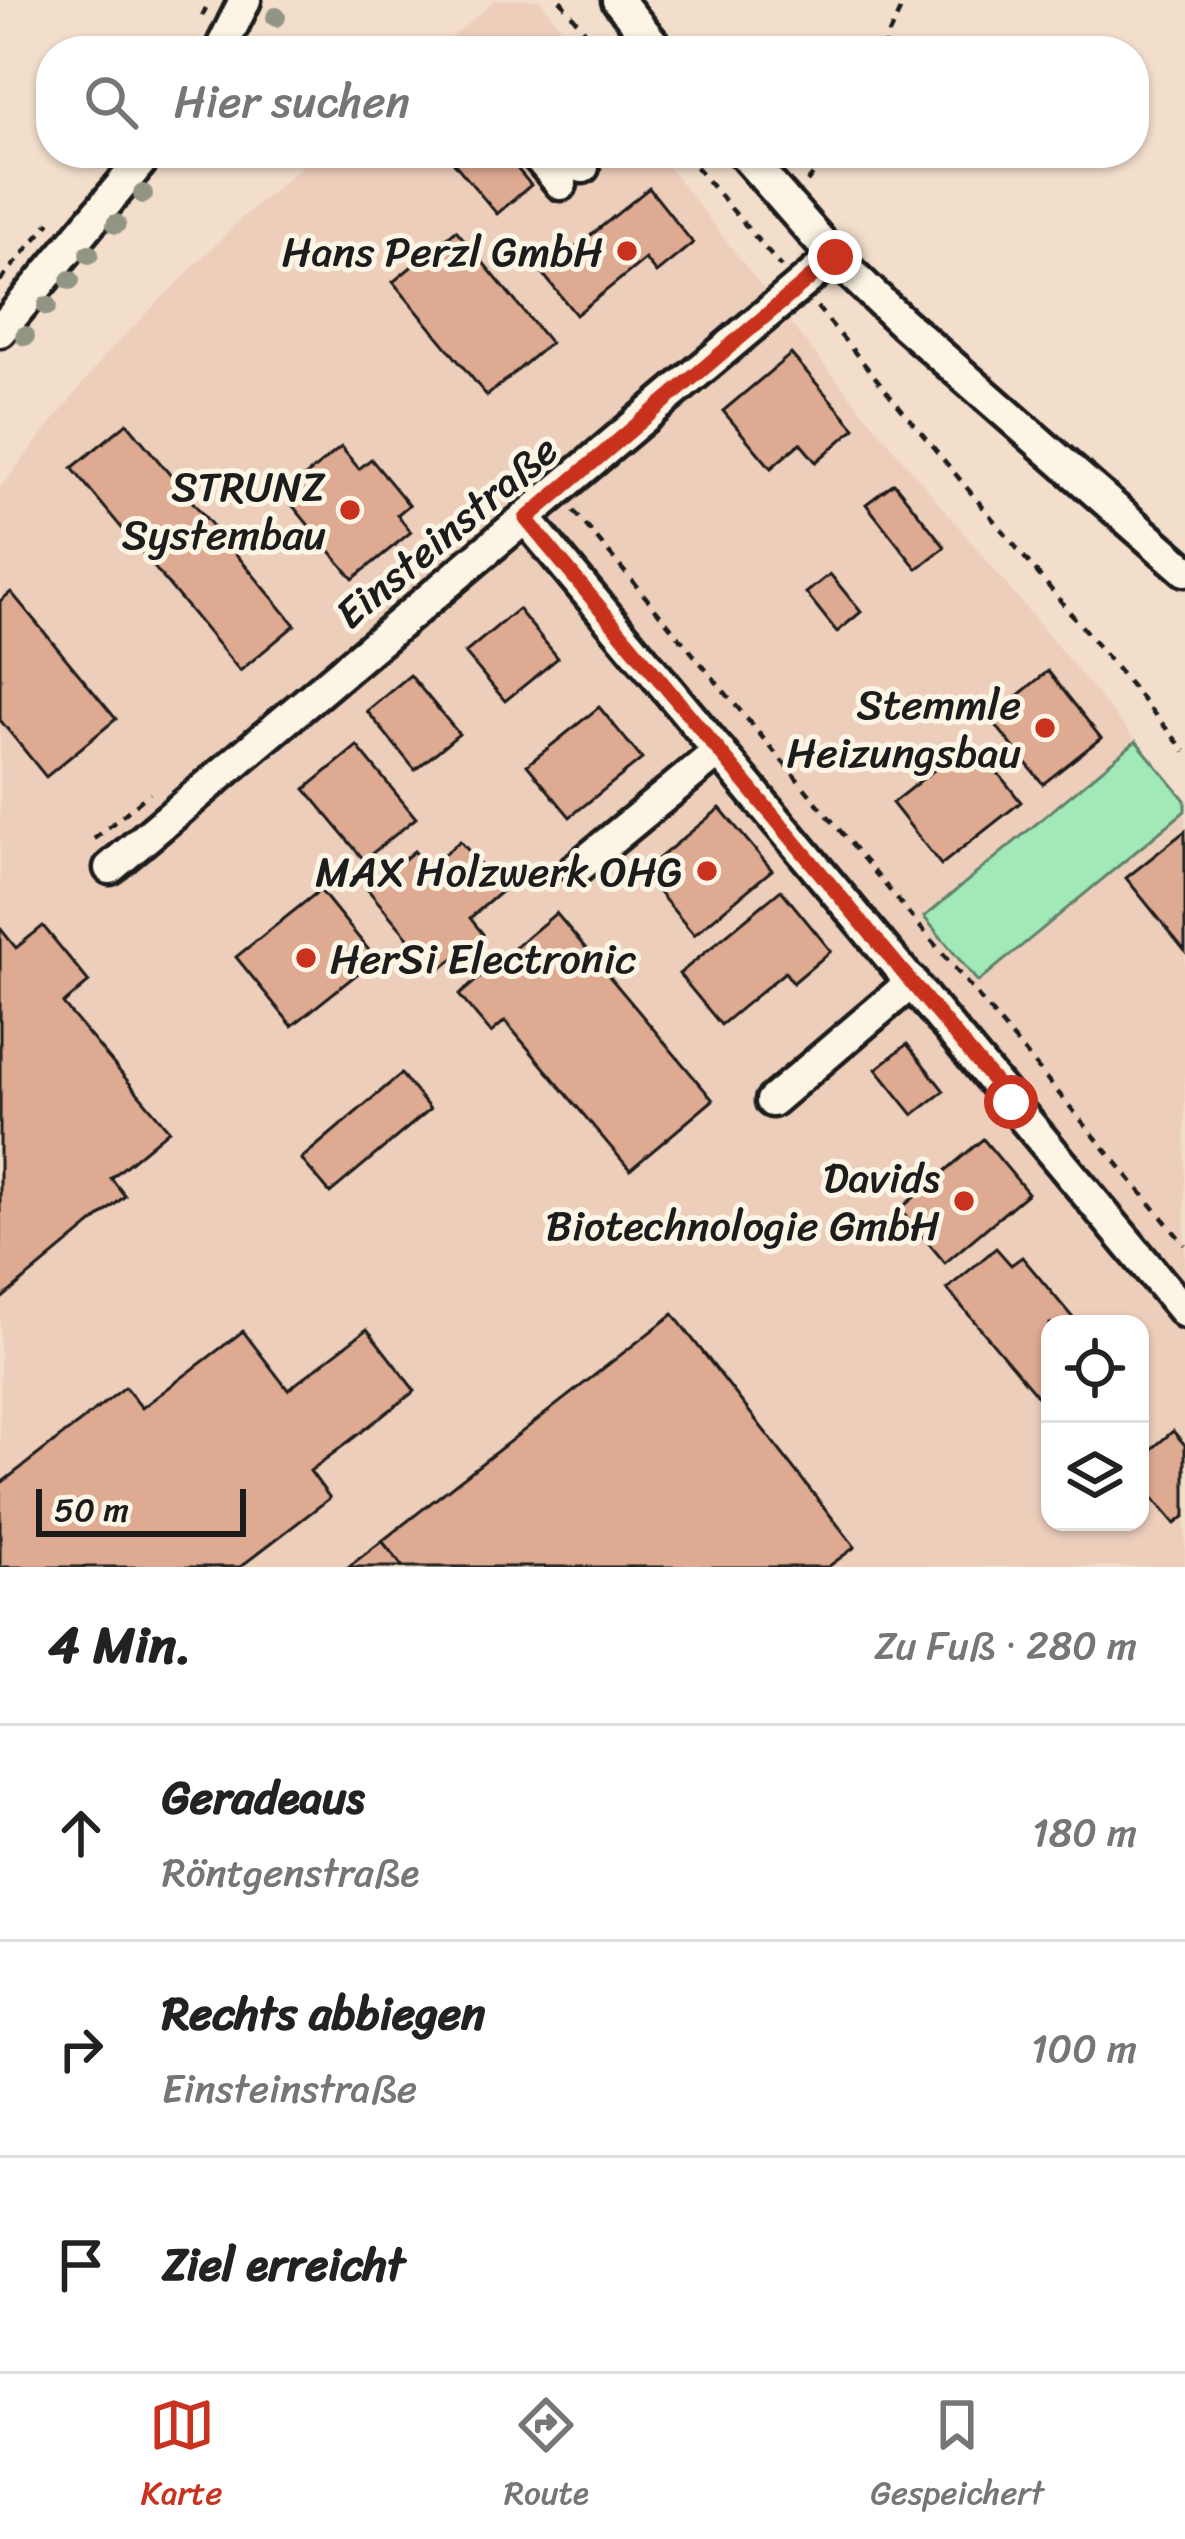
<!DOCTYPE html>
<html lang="de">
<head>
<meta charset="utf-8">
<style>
	:root { --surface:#fff; --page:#f2f2f2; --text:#222; --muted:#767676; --line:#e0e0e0; --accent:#c8321e }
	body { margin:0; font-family:Sriracha,sans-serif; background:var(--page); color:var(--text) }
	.controls { position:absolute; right:36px; bottom:36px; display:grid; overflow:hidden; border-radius:24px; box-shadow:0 3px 9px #0004 }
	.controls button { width:108px; height:108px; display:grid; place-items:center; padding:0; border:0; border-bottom:3px solid var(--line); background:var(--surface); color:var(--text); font:60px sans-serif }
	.scale { position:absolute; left:36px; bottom:30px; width:210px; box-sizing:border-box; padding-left:12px; border:6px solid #1c1c1c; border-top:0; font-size:33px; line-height:42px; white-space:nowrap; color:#1c1c1c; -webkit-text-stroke:9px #fcf5e5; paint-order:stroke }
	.stop { position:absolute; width:36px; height:36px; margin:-27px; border:9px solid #c8321e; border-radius:50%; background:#fff }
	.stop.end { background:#c8321e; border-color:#fff; box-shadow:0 3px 12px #0008 }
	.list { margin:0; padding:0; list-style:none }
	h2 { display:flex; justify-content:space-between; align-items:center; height:156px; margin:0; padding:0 48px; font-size:51px }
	h2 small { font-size:39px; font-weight:400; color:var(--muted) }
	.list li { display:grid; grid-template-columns:78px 1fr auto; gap:36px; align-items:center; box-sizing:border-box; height:216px; padding:0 48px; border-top:3px solid var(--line) }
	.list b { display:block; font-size:45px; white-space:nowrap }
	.list p { margin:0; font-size:39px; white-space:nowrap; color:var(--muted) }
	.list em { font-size:39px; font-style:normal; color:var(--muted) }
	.icon { flex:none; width:66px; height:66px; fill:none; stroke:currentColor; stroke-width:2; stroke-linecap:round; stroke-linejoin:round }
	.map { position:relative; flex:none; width:1185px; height:1567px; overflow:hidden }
	.search { position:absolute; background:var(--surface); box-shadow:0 3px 9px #0004; left:36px; right:36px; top:36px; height:132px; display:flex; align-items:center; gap:30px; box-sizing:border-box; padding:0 42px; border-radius:48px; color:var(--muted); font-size:45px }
	.sheet { height:804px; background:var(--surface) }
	nav { display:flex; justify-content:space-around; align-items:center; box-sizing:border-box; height:168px; border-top:3px solid var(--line); background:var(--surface); font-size:33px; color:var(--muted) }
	nav a { display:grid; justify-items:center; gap:6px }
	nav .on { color:var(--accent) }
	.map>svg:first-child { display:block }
	.built { fill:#edcebb; fill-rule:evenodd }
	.green { fill:#a1e9b7; stroke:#5e826a; stroke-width:3 }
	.building { fill:#deaa92; stroke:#1c1c1c; stroke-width:3 }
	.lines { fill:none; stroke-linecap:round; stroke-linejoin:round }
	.minor-casing { stroke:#1c1c1c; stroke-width:39 }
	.path { stroke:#1c1c1c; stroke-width:4.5; stroke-dasharray:9 9; stroke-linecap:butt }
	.minor { stroke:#fcf5e5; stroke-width:30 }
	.tree { fill:#939584 }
	.route { stroke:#c8321e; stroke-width:15 }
	.poi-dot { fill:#c8321e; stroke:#fcf5e5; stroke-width:4.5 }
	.labels { text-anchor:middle; stroke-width:10; stroke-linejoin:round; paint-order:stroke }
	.poi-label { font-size:42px; fill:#1c1c1c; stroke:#fcf5e5; text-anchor:end }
	.street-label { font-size:42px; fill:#1c1c1c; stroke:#fcf5e5 }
</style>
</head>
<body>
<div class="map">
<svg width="1185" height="1567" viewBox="0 0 1185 1567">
	<rect width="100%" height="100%" fill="#f3decc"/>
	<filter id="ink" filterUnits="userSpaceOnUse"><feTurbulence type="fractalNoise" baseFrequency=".00833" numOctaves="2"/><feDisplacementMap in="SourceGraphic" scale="24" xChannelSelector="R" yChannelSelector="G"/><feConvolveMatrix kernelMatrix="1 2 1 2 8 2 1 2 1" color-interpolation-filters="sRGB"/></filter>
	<g filter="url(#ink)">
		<!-- built -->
		<g class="built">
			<path d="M495,0H540L579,51H436Z"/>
			<path d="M317,153H658L793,327L1185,800V1567H0V488L108,352L245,215ZM1050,1324H1140V1522H1050Z"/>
		</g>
		<!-- green -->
		<path class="green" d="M1136,741L1185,800V811L978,982L924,917Z"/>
		<!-- building -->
		<g class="building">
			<path d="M466,153H504L531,185L497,214L454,163Z"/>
			<path d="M649,188L693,243L656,273L645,259L576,315L543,274Z"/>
			<path d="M456,230L550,343L487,396L393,282Z"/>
			<path d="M791,354L855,428L816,462L800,443L771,468L723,411Z"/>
			<path d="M127,423L295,625L240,671L72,468Z"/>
			<path d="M341,447L359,469L371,459L409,505L397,515L411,532L353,579L283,494Z"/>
			<path d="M894,483L945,547L917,569L866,504Z"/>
			<path d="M830,574L861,612L837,632L806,593Z"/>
			<path d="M11,592L116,719L46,777L0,720V601Z"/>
			<path d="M518,609L558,658L505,701L465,653Z"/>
			<path d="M1048,671L1101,738L1043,784L990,718Z"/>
			<path d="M410,675L459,734L415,770L367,711Z"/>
			<path d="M599,707L642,759L570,817L527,765Z"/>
			<path d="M357,746L416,818L364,860L305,789Z"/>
			<path d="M962,748L977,767L987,759L1021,802L941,865L892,803Z"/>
			<path d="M720,808L772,870L694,935L642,872Z"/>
			<path d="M1185,831V951L1126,878Z"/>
			<path d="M460,841L503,890L470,918L483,934L437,972L368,890L414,851L428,868Z"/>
			<path d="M320,890L376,959L292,1026L236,957Z"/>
			<path d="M781,890L831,951L793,983L785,972L721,1025L679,974Z"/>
			<path d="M556,913L713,1100L630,1170L505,1021L491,1033L459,995Z"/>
			<path d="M43,926L89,982L63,1004L169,1130L111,1178L125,1196L0,1300V928L16,948Z"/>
			<path d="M907,1044L944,1091L913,1115L876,1069Z"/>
			<path d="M401,1074L430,1109L330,1193L301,1159Z"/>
			<path d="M983,1139L1028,1193L945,1263L900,1209Z"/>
			<path d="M996,1248L1011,1265L1022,1257L1078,1324H1050V1389L1039,1398L947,1289Z"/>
			<path d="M673,1314L855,1547L828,1567H403L382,1541Z"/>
			<path d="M367,1329L415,1391L310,1471L330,1498L240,1567H0V1484L125,1387L142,1408L243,1331L288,1390Z"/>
			<path d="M1173,1431L1185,1445V1516L1175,1524L1140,1483V1459Z"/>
			<path d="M382,1541L403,1567H348Z"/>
		</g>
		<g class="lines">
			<!-- minor casing -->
			<g class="minor-casing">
				<g id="minor">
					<path d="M618,0L659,51"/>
					<path d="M220,51L245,0"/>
					<path d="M535,153L561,184"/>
					<path d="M571,153L583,167"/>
					<path d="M743,153L834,257L903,323L1185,570"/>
					<path d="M0,331L148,153"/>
					<path d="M526,519L1185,1312"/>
					<path d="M110,868L834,257"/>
					<path d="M576,869L719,751"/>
					<path d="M772,1101L912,982"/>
				</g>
			</g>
			<!-- path -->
			<g class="path">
				<path d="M560,0L601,51"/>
				<path d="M202,16L210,0"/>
				<path d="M184,51L191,38"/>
				<path d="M881,51L905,0"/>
				<path d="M684,153L781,267"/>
				<path d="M807,182L830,153"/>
				<path d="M0,281L50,222"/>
				<path d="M817,307L1185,751"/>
				<path d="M574,511L1185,1245"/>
				<path d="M94,839L150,793"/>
			</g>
			<!-- minor -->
			<use href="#minor" class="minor"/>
		</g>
		<!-- trees -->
		<g class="tree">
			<circle cx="276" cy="17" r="10"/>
			<circle cx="143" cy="194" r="10"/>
			<circle cx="116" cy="224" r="10"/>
			<circle cx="89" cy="254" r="10"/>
			<circle cx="70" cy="280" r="10"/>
			<circle cx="47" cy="306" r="10"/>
			<circle cx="25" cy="336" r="10"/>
		</g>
	</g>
	<g class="lines" filter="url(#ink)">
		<!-- route -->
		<path class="route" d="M835,257L526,519L1011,1102"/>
	</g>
	<!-- markers -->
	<g class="poi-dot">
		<circle cx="627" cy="251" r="12"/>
		<circle cx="350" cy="510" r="12"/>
		<circle cx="1045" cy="728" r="12"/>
		<circle cx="707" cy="871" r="12"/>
		<circle cx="306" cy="958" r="12"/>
		<circle cx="964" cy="1201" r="12"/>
	</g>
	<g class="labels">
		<!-- poi labels -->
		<g class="poi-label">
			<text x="603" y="266">Hans Perzl GmbH</text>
			<text x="326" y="501">STRUNZ<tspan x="326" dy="48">Systembau</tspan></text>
			<text x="1021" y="719">Stemmle<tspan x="1021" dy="48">Heizungsbau</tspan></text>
			<text x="683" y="886">MAX Holzwerk OHG</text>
			<text x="330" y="973" text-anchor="start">HerSi Electronic</text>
			<text x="940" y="1192">Davids<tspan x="940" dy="48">Biotechnologie GmbH</tspan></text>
		</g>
		<!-- street labels -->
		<g class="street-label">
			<text transform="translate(446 531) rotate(-40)" y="15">Einsteinstraße</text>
		</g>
	</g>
</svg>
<div class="controls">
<button><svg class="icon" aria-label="locate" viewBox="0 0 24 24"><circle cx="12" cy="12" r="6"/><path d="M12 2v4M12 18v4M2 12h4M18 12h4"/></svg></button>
<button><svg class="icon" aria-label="layers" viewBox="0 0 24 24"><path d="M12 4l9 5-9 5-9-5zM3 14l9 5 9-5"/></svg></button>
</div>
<div class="scale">50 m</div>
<div class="stop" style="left:1011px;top:1102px"></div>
<div class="stop end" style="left:835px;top:257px"></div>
<div class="search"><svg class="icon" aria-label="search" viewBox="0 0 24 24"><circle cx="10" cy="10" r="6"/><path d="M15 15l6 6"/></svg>Hier suchen</div>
</div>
<section class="sheet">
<h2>4 Min.<small>Zu Fuß · 280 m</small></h2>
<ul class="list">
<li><svg class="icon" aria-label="ahead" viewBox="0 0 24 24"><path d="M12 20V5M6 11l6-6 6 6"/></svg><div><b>Geradeaus</b><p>Röntgenstraße</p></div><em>180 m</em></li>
<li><svg class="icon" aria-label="right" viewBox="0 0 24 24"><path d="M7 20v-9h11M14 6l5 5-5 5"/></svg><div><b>Rechts abbiegen</b><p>Einsteinstraße</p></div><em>100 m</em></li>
<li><svg class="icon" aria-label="arrive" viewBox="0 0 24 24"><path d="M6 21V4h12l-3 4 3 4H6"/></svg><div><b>Ziel erreicht</b></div></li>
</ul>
</section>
<nav>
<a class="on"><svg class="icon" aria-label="map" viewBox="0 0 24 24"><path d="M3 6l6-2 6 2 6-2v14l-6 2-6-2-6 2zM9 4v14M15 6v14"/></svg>Karte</a>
<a><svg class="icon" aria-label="directions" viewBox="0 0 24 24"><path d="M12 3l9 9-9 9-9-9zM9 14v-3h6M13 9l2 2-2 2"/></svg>Route</a>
<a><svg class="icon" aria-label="saved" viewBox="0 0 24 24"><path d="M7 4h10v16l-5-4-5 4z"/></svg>Gespeichert</a>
</nav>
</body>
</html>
